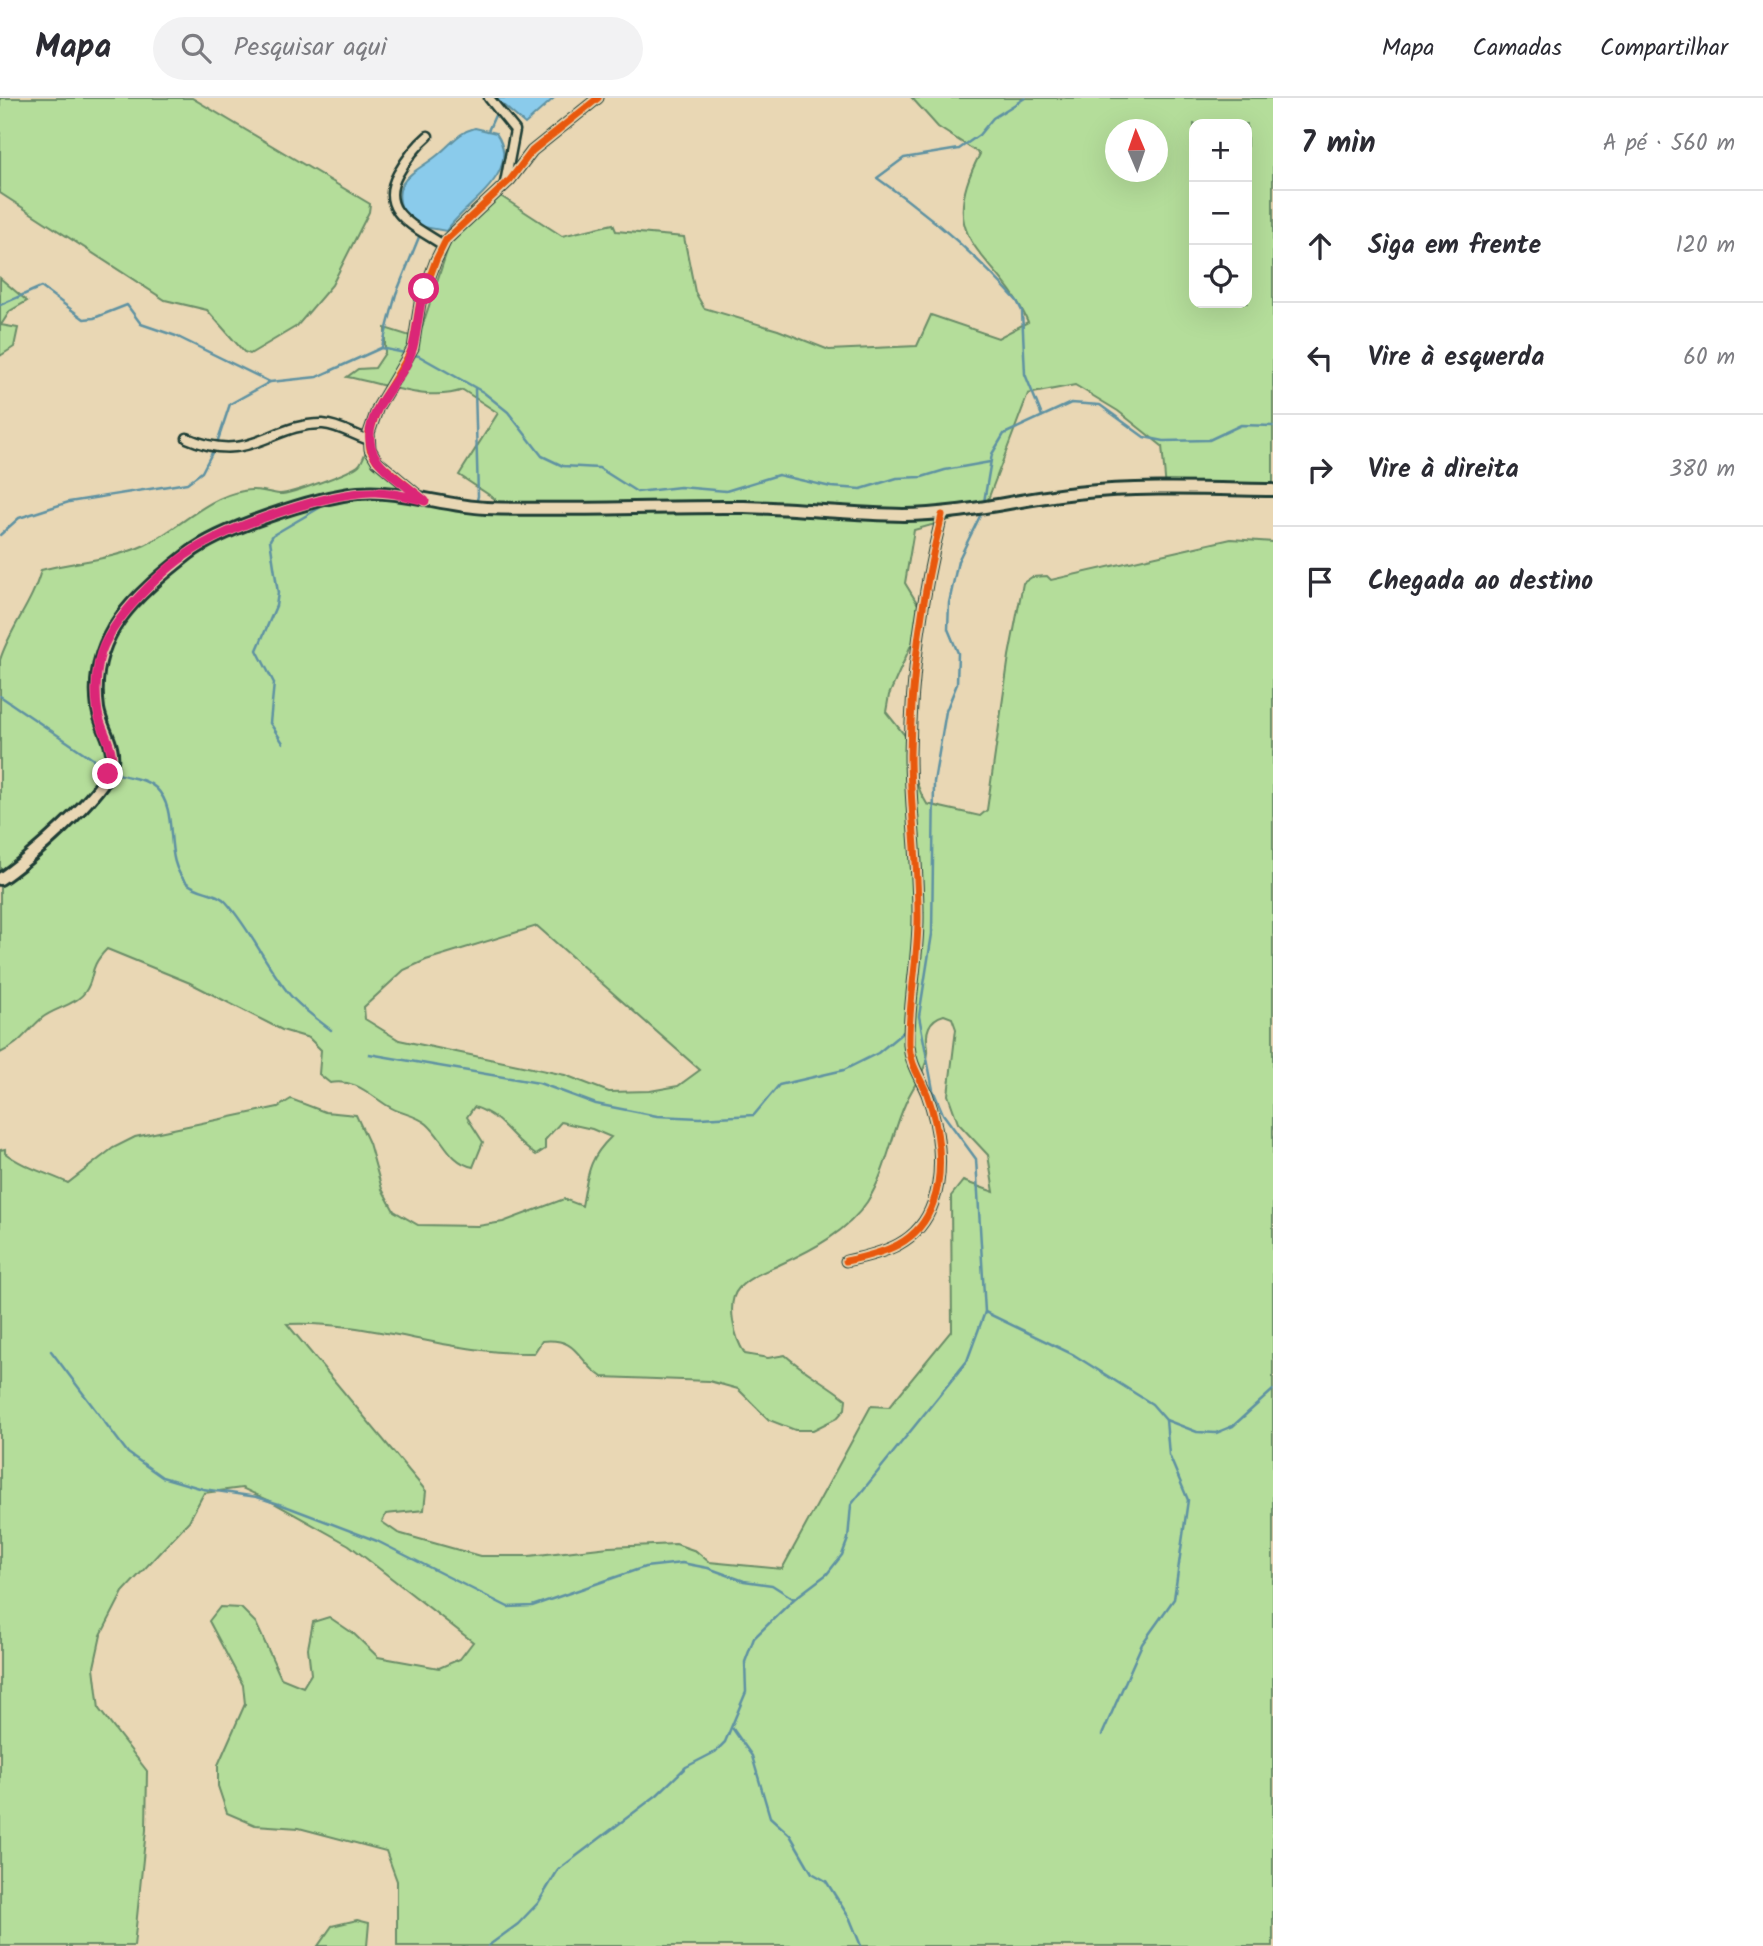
<!DOCTYPE html>
<html lang="pt">
<head>
<meta charset="utf-8">
<style>
	:root { --surface:#fff; --page:#f2f2f3; --text:#2b2b33; --muted:#7c7c81; --line:#e1e1e2 }
	body { margin:0; font-family:Kalam,sans-serif; background:var(--page); color:var(--text) }
	.controls { position:absolute; right:21px; top:21px; display:grid; overflow:hidden; border-radius:14px; box-shadow:0 7px 28px #0002 }
	.controls button { width:63px; height:63px; display:grid; place-items:center; padding:0; border:0; border-bottom:2px solid var(--line); background:var(--surface); color:var(--text); font:35px sans-serif }
	.compass { position:absolute; left:1105px; top:21px; width:63px; height:63px; border-radius:50%; background:var(--surface); box-shadow:0 7px 28px #0002; rotate:358deg }
	.stop { position:absolute; width:21px; height:21px; margin:-16px; border:5px solid #db2777; border-radius:50%; background:#fff }
	.stop.end { background:#db2777; border-color:#fff; box-shadow:0 2px 7px #0008 }
	.list { margin:0; padding:0; list-style:none }
	h2 { display:flex; justify-content:space-between; align-items:center; height:91px; margin:0; padding:0 28px; font-size:30px }
	h2 small { font-size:23px; font-weight:400; color:var(--muted) }
	.list li { display:grid; grid-template-columns:46px 1fr auto; gap:21px; align-items:center; box-sizing:border-box; height:112px; padding:0 28px; border-top:2px solid var(--line) }
	.list b { display:block; font-size:26px; white-space:nowrap }
	.list em { font-size:23px; font-style:normal; color:var(--muted) }
	.icon { flex:none; width:38px; height:38px; fill:none; stroke:currentColor; stroke-width:2; stroke-linecap:round; stroke-linejoin:round }
	.map { position:relative; flex:none; width:1273px; height:1848px; overflow:hidden }
	header { display:flex; align-items:center; gap:42px; box-sizing:border-box; height:98px; padding:0 35px; background:var(--surface); border-bottom:2px solid var(--line) }
	header strong { font-size:33px }
	nav { display:flex; gap:38px; margin-inline-start:auto; font-size:24px }
	.search { width:490px; height:63px; background:var(--page); display:flex; align-items:center; gap:18px; box-sizing:border-box; padding:0 24px; border-radius:38px; color:var(--muted); font-size:26px }
	main { display:flex }
	aside { flex:1; background:var(--surface) }
	.map>svg:first-child { display:block }
	.green { fill:#b4dd9a; stroke:#6a8d67; stroke-width:2; fill-rule:evenodd }
	.water { fill:#8acbeb; stroke:#5f92a2; stroke-width:2 }
	.lines { fill:none; stroke-linecap:round; stroke-linejoin:round }
	.stream { stroke:#5f92a2; stroke-width:2.5 }
	.street-casing { stroke:#1f3d34; stroke-width:13 }
	.secondary-casing { stroke:#1f3d34; stroke-width:16 }
	.street { stroke:#e9d7b4; stroke-width:8 }
	.secondary { stroke:#e9d7b4; stroke-width:10 }
	.cycleway-casing { stroke:#e9d7b4; stroke-width:11 }
	.cycleway { stroke:#e8590c; stroke-width:7 }
	.route { stroke:#db2777; stroke-width:9 }
</style>
</head>
<body>
<header>
<strong>Mapa</strong>
<div class="search"><svg class="icon" aria-label="search" viewBox="0 0 24 24"><circle cx="10" cy="10" r="6"/><path d="M15 15l6 6"/></svg>Pesquisar aqui</div>
<nav><a>Mapa</a><a>Camadas</a><a>Compartilhar</a></nav>
</header>
<main>
<div class="map">
<svg width="1273" height="1848" viewBox="0 0 1273 1848">
	<rect width="100%" height="100%" fill="#e9d7b4"/>
	<filter id="ink" filterUnits="userSpaceOnUse"><feTurbulence type="fractalNoise" baseFrequency=".0143" numOctaves="2"/><feDisplacementMap in="SourceGraphic" scale="14" xChannelSelector="R" yChannelSelector="G"/><feConvolveMatrix kernelMatrix="1 2 1 2 8 2 1 2 1" color-interpolation-filters="sRGB"/></filter>
	<g filter="url(#ink)">
		<!-- green -->
		<g class="green">
			<path d="M0,0H192L370,106L369,114L332,187L297,228L250,256L244,254L207,212L165,202L0,95Z"/>
			<path d="M912,0H1273V391H1166L1162,348L1118,313L1075,287L1028,296L984,412L914,432L905,485L925,518V527L911,547L889,597L886,614L915,650C911,669 916,689 927,706L980,718L987,712L1009,558L1023,485L1032,479L1047,478L1051,482L1231,441L1273,444V1848H397V1783L386,1753L299,1730L255,1727L227,1715L218,1688V1667L245,1606L243,1587L209,1523L220,1509L241,1510L256,1525L281,1580L303,1589L311,1576L308,1550L313,1524L329,1519L354,1536L378,1559L439,1570L460,1561L473,1544L349,1447L272,1404L242,1390L204,1395L189,1423L123,1494L101,1537L94,1569L99,1611L147,1673L146,1732L134,1848H0V1052L5,1051V1055C23,1069 47,1075 68,1085L113,1050L135,1039L278,1009L291,1001L325,1014L356,1017L369,1045L382,1091L394,1113L418,1127L478,1128L503,1124L564,1101L582,1108C588,1078 587,1062 611,1039L592,1031L561,1024L545,1042V1051L536,1057C513,1043 502,1017 474,1009L467,1019L483,1044L473,1069C449,1064 444,1041 427,1026C415,1016 400,1016 388,1008C367,995 356,981 330,985L319,976L321,952L309,940L282,932L190,885L107,851C87,871 96,879 85,894C76,907 54,910 42,920C27,933 19,947 0,955V562C10,530 33,504 41,472C74,464 114,461 145,447C177,432 207,399 243,393C256,390 267,394 279,396C289,397 352,374 359,367C362,364 364,358 366,353C383,375 406,377 420,401L476,415H490L495,401L459,377L498,315L463,292C427,305 383,285 347,279L358,271L375,270L385,255V230L410,238L420,235L449,147L499,97L562,138L613,126L616,133L684,139L695,194L704,210L778,232L829,252L917,248L931,217L998,240L1028,224C998,153 931,148 980,56L938,29ZM1194,26H1247V205H1194ZM1116,32H1158V74H1116ZM537,828L700,972L678,988L650,993L609,994L565,977L399,942L365,921L364,909L404,872L426,862ZM944,917L952,920L956,931L948,997L958,1025L988,1057L994,1094L963,1083L951,1098L952,1232L889,1309L871,1308L782,1471L709,1464L696,1453L676,1446L609,1449L529,1458H480L398,1435L382,1424L386,1416L424,1412L426,1393L287,1226C371,1222 451,1257 534,1255L542,1243C580,1239 576,1263 602,1279L709,1283L738,1291L769,1322L795,1332H813L837,1320L845,1311L846,1301C826,1285 804,1274 785,1257L768,1260L745,1256C735,1241 725,1205 739,1190C750,1178 767,1173 781,1166C812,1152 848,1133 867,1104C887,1073 891,1037 906,1004C913,988 926,973 928,955C929,946 924,940 929,929C932,922 937,919 944,917Z"/>
			<path d="M0,180L27,203L10,213L1,227L18,230L14,249L0,258Z"/>
			<path d="M357,1822L369,1825L367,1848H318L332,1828Z"/>
		</g>
		<!-- water -->
		<g class="water">
			<path d="M495,0H554L525,26Z"/>
			<path d="M475,30L496,35C524,76 465,105 446,133L424,129L405,118C386,80 419,74 440,55C452,45 459,34 475,30Z"/>
		</g>
		<g class="lines">
			<!-- stream -->
			<g class="stream">
				<path d="M1025,0L993,20L979,37L959,51L904,60L877,80C929,116 975,156 1017,203L1022,213L1025,276L1042,318"/>
				<path d="M488,33L497,13"/>
				<path d="M0,207L41,189L84,221L94,220L127,207L141,226L176,238L270,284"/>
				<path d="M382,249L396,196L421,134"/>
				<path d="M475,291L478,398L476,406"/>
				<path d="M217,345L230,306L270,284L317,279L381,250L419,258L483,294L508,314L542,358L563,368L599,370L637,394L680,389L726,393L778,377L831,389L861,391L897,380L922,379L945,372L990,364"/>
				<path d="M394,401L433,408"/>
				<path d="M984,404L992,356L1004,336L1071,305L1100,307L1144,339L1164,343L1209,342L1241,327L1273,328"/>
				<path d="M0,437L19,420L69,404L187,385L202,374L214,351"/>
				<path d="M0,598L106,670"/>
				<path d="M283,645L270,625L274,585L257,552L276,508L278,495L270,442L273,437L326,406"/>
				<path d="M112,673C126,681 145,679 156,690C181,714 161,761 187,785C198,795 216,793 226,804C251,832 266,868 290,897C301,910 317,921 331,932"/>
				<path d="M369,956L539,985L596,1006L657,1018L700,1020L754,1017L779,987L844,972L878,955L907,931"/>
				<path d="M985,1214L1074,1257L1152,1306L1166,1322L1197,1334L1216,1335L1233,1328L1273,1292"/>
				<path d="M51,1253L128,1355L162,1379L203,1391L257,1399L285,1408L377,1443L508,1509L532,1508L645,1469L682,1465L708,1470L744,1483L772,1487L794,1501"/>
				<path d="M733,1631L752,1658L770,1719L790,1737L812,1775L826,1783L850,1821L861,1848"/>
				<path d="M1102,1637L1142,1546L1174,1501L1188,1402L1169,1357L1166,1322"/>
				<path d="M488,1848L518,1826L538,1805L558,1772L657,1697L686,1669L715,1654L725,1644L746,1594L745,1564L754,1540L794,1501L827,1476L842,1457L848,1441L851,1407L967,1263L985,1214L976,1061L943,1016L933,992L919,918L932,836L934,684L946,613L957,586L958,555L948,531L949,505L958,463L982,414"/>
			</g>
			<!-- street casing -->
			<g class="street-casing">
				<g id="street">
					<path d="M489,0L515,32L505,85"/>
					<path d="M428,38C415,49 407,60 398,76C377,114 415,128 443,147"/>
					<path d="M187,340C251,368 270,325 323,326C338,327 354,337 369,342"/>
					<path d="M420,399L377,363L370,351L369,335L378,309L413,250L420,205L436,162L446,142L510,82L532,53L598,0"/>
					<path d="M846,1163C884,1155 919,1146 933,1105C945,1072 939,1029 927,996C920,979 910,966 909,947C908,903 919,859 918,815C918,762 910,710 910,657C911,578 923,493 942,417"/>
				</g>
			</g>
			<!-- secondary casing -->
			<g class="secondary-casing">
				<path id="secondary" d="M0,781C25,765 104,696 111,669C117,648 101,631 98,611C88,537 135,498 188,456C219,431 317,399 358,395C401,391 443,408 486,410C572,413 658,408 744,409C797,410 850,416 903,417C962,417 1017,401 1076,395C1141,388 1208,391 1273,392"/>
			</g>
			<!-- street -->
			<use href="#street" class="street"/>
			<!-- secondary -->
			<use href="#secondary" class="secondary"/>
			<!-- cycleway casing -->
			<g class="cycleway-casing">
				<g id="cycleway">
					<path d="M425,403L377,363L370,351L369,335L378,309L413,250L420,205L436,162L446,142L510,82L532,53L598,0"/>
					<path d="M846,1163C884,1155 919,1146 933,1105C945,1072 939,1029 927,996C920,979 910,966 909,947C908,903 919,859 918,815C918,762 910,710 910,657C911,578 923,493 942,417"/>
				</g>
			</g>
			<!-- cycleway -->
			<use href="#cycleway" class="cycleway"/>
		</g>
	</g>
	<g class="lines" filter="url(#ink)">
		<!-- route -->
		<path class="route" d="M108,676C119,653 102,637 98,615C95,598 96,578 99,562C107,524 166,467 200,448C242,424 325,396 372,394C390,393 408,399 425,403C392,375 352,359 378,310C386,294 399,281 407,265C418,242 417,215 424,191"/>
	</g>
</svg>
<div class="controls">
<button>+</button>
<button>−</button>
<button><svg class="icon" aria-label="locate" viewBox="0 0 24 24"><circle cx="12" cy="12" r="6"/><path d="M12 2v4M12 18v4M2 12h4M18 12h4"/></svg></button>
</div>
<svg class="compass" viewBox="-18 -18 36 36"><path d="M0-13l5 13h-10z" fill="#e53935"/><path d="M0 13l5-13h-10z" fill="#7c7c81"/></svg>
<div class="stop" style="left:424px;top:191px"></div>
<div class="stop end" style="left:108px;top:676px"></div>
</div>
<aside>
<h2>7 min<small>A pé · 560 m</small></h2>
<ul class="list">
<li><svg class="icon" aria-label="ahead" viewBox="0 0 24 24"><path d="M12 20V5M6 11l6-6 6 6"/></svg><div><b>Siga em frente</b></div><em>120 m</em></li>
<li><svg class="icon" aria-label="left" viewBox="0 0 24 24"><path d="M17 20v-9H6M10 6l-5 5 5 5"/></svg><div><b>Vire à esquerda</b></div><em>60 m</em></li>
<li><svg class="icon" aria-label="right" viewBox="0 0 24 24"><path d="M7 20v-9h11M14 6l5 5-5 5"/></svg><div><b>Vire à direita</b></div><em>380 m</em></li>
<li><svg class="icon" aria-label="arrive" viewBox="0 0 24 24"><path d="M6 21V4h12l-3 4 3 4H6"/></svg><div><b>Chegada ao destino</b></div></li>
</ul>
</aside>
</main>
</body>
</html>
